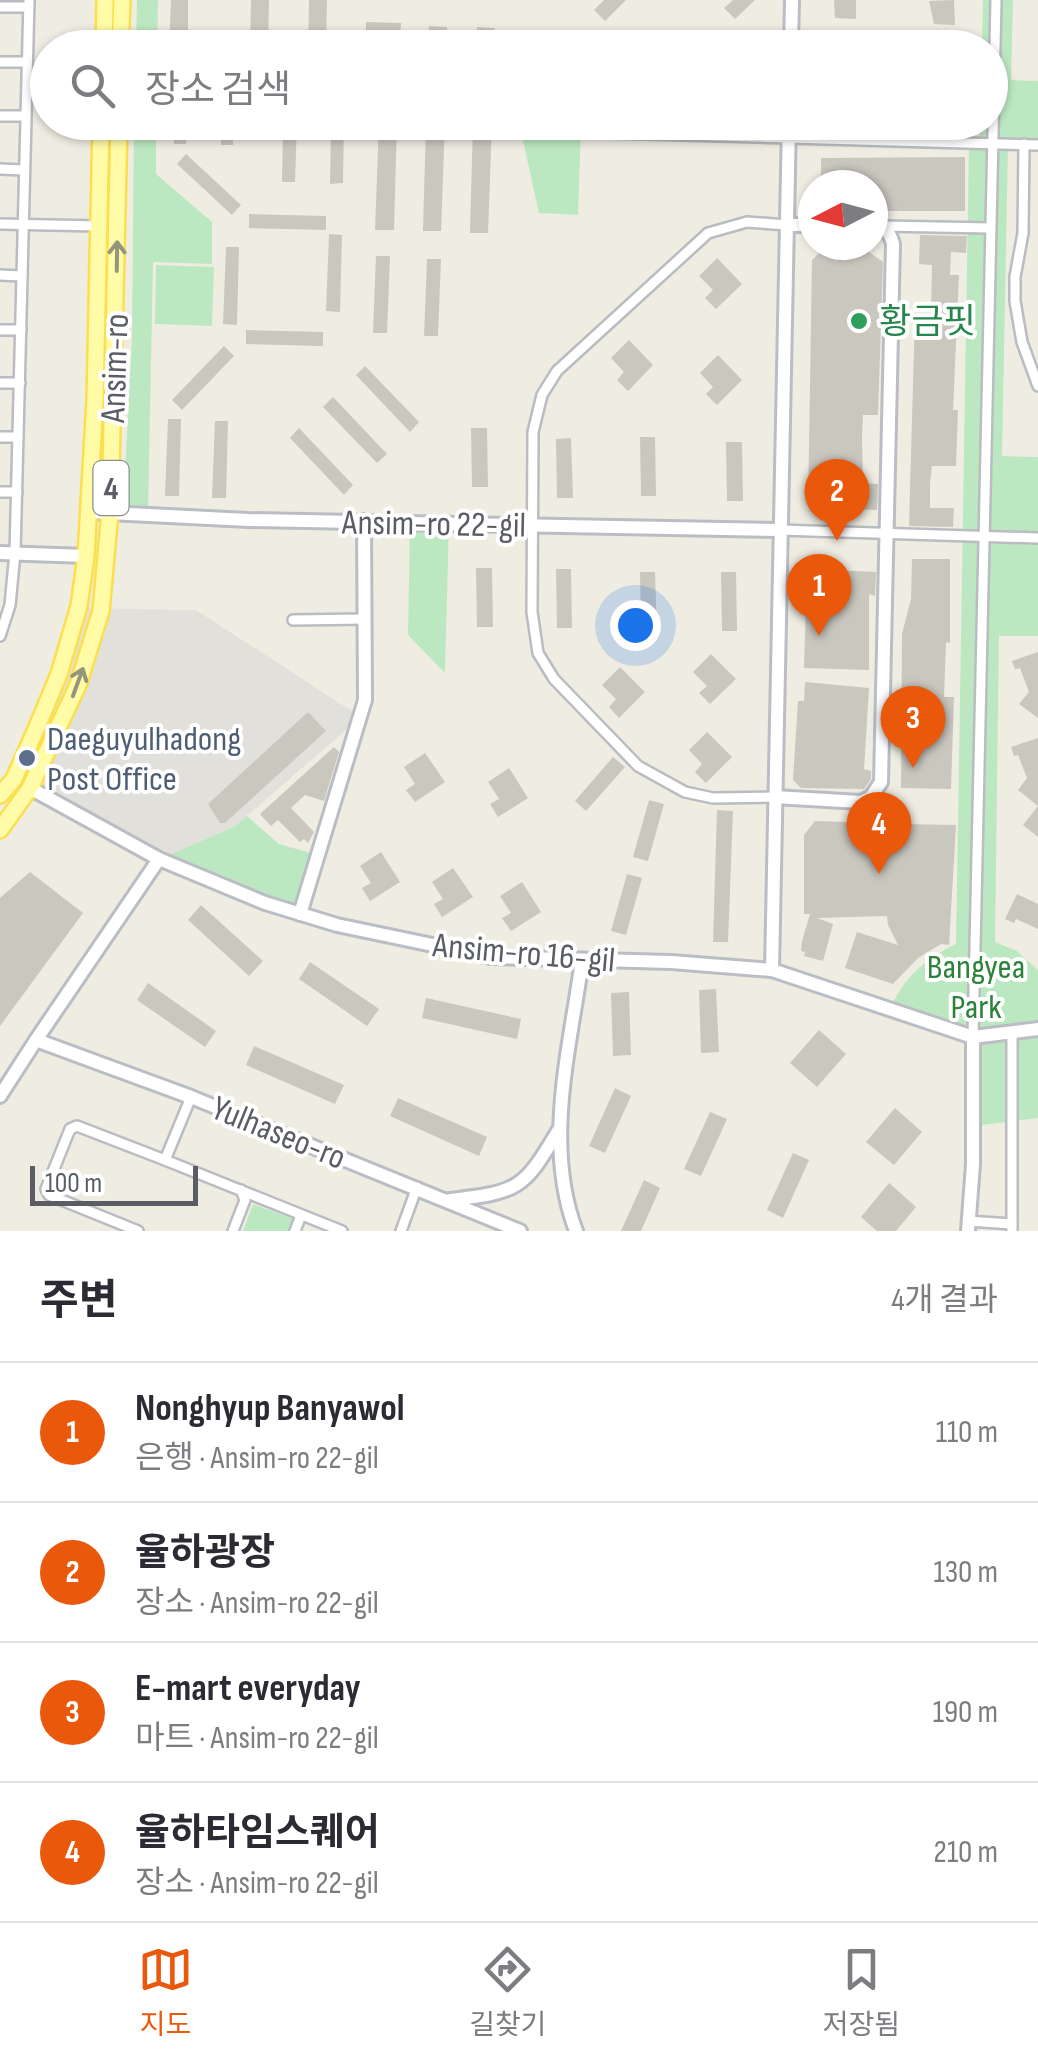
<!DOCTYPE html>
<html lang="ko">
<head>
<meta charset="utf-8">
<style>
	:root { --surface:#fff; --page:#f7f7f7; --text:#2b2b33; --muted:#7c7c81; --line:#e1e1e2; --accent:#ea580c }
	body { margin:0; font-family:"Sofia Sans Condensed","Noto Sans KR",sans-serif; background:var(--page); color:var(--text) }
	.compass { position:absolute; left:798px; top:170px; width:90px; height:90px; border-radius:50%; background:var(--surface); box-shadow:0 2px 8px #0004; rotate:264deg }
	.scale { position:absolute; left:30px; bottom:25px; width:168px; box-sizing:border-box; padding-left:10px; border:5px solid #5a5e64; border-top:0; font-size:28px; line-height:35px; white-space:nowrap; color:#5a5e64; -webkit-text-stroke:8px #fff; paint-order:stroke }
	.you { position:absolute; left:635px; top:625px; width:35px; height:35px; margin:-25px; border:8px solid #fff; border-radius:50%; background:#1a73e8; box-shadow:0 0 0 15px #1a73e833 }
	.badge { display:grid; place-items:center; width:65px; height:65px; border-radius:50%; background:var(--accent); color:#fff; font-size:32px; font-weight:700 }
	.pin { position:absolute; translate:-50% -82px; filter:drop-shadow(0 2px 5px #0008) }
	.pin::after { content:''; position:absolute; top:52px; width:35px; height:30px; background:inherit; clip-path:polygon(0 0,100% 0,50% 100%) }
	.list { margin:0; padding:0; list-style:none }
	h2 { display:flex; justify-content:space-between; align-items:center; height:130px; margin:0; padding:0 40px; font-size:42px }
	h2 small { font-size:32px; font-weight:400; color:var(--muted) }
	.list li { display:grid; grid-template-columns:65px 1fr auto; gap:30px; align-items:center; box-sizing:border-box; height:140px; padding:0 40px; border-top:2px solid var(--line) }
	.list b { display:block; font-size:38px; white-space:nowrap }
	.list p { margin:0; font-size:32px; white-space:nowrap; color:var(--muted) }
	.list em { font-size:32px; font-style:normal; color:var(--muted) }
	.icon { flex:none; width:55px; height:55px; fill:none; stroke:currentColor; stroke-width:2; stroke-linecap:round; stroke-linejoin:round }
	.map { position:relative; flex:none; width:1038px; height:1231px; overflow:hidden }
	.search { position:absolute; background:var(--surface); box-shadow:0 2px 8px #0004; left:30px; right:30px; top:30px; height:110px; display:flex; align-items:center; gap:25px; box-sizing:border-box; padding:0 35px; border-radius:55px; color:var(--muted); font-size:38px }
	.sheet { height:690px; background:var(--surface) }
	nav { display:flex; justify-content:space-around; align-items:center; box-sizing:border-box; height:140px; border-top:2px solid var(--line); background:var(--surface); font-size:28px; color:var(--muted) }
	nav a { display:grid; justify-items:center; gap:5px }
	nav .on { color:var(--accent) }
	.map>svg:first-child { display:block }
	.industrial { fill:#e2e0da }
	.green { fill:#bce8c1 }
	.building { fill:#cac7bf }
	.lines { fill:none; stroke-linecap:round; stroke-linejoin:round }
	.street-casing { stroke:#babcc2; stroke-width:14 }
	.secondary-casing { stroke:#bbbdc5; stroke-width:18 }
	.primary-casing { stroke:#fcdf4e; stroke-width:20 }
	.street { stroke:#fff; stroke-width:9 }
	.secondary { stroke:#fff; stroke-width:12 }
	.primary { stroke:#fffba7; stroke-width:15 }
	.oneway { stroke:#94957b }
	.leisure-dot { fill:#2e9e5b; stroke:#fff; stroke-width:4 }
	.service-dot { fill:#5c6f8a; stroke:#fff; stroke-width:4 }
	.labels { text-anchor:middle; stroke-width:8; stroke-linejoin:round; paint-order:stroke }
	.shield { fill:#fff; stroke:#8c8e92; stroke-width:2.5 }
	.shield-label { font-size:32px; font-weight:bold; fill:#5a5e64 }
	.leisure-label { font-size:35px; fill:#27864d; stroke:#fff; text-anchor:start }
	.street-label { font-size:35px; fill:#5a5e64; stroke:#fff }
	.service-label { font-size:35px; fill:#4e5e75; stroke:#fff; text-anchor:start }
	.park-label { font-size:35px; fill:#2d823a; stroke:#fff }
</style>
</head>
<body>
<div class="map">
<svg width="1038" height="1231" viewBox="0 0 1038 1231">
	<rect width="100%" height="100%" fill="#efede2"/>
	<!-- industrial -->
	<path class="industrial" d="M85,608L196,610L361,717L234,827L159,859L21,783L69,673Z"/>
	<!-- green -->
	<g class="green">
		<path d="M137,0H158L157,47H136Z"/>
		<path d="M983,0H1013L1011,80L1038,81V145H1008L1002,456L1038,457V636H999L995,942L1017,951L1038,970V1118L974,1126L973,1037L890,1009C904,978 924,959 956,944L969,143H979L980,123L990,122V48L982,47Z"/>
		<path d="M134,123H156V174L212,222V264L153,262L148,514L123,512L132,337Z"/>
		<path d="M519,123H581L578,215L539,213Z"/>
		<path d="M156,265L214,267L212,326L155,324Z"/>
		<path d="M410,522L449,523L445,673L408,635Z"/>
		<path d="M247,816L279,844L318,855L300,914L159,859L234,827Z"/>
		<path d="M253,1204L293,1219L289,1231H243Z"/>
	</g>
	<!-- building -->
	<g class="building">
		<path d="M171,0H188V48H169Z"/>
		<path d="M251,0H269L268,48H250Z"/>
		<path d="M309,0H327L326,48H308Z"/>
		<path d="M604,0H626L605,21L594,10Z"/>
		<path d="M733,0H755L735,19L724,8Z"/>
		<path d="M834,0H856V19L835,18Z"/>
		<path d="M954,0L955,25L934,24L929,1Z"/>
		<path d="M366,22L401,23L400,42L366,41Z"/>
		<path d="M429,26L447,27V48H428Z"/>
		<path d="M477,27L495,28V48H476Z"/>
		<path d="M174,122H187L186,144H174Z"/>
		<rect x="221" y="122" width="12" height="23"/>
		<path d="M283,122H297L295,182H282Z"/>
		<path d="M331,122H344L343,183L330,184Z"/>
		<path d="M379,122H397L394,230H375Z"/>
		<path d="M426,122H445L441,231H423Z"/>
		<path d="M473,122H492L488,233H470Z"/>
		<path d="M186,154L241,205L232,215L177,164Z"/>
		<path d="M965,157V211H873V185H821V158Z"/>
		<path d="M249,214L326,216V230L249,228Z"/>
		<path d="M329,234L342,235L340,312L326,311Z"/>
		<path d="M920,235L967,236L966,253L951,252L950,275H959L953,410H958L956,466H932L930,483V508H954L953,527L909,526L915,313H931L932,265L919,264Z"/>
		<path d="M226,247H239L237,325L223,324Z"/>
		<path d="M820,252H869L883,262L878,415H863L862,437L863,483L878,484L877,510L808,507L812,260Z"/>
		<path d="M376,256H390L387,333H373Z"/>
		<path d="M717,258L742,284L716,309L705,298L713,290L699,276Z"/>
		<path d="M427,259H441L438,336H424Z"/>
		<path d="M246,330L323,332V346L246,344Z"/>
		<path d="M629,340L653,365L628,391L617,380L624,372L611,358Z"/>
		<path d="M224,346L234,356L182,410L172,400Z"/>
		<path d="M718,355L742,380L717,405L706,394L713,387L700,373Z"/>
		<path d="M365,366L419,422L410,432L356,375Z"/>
		<path d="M333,397L387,454L377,463L323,407Z"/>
		<path d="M168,419H181L179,496H165Z"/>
		<path d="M215,421H228L226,498H212Z"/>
		<path d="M299,428L353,485L344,495L290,438Z"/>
		<path d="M471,428H487L488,487H472Z"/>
		<path d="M640,437H655L656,496H641Z"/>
		<path d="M571,438L573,498H557L556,439Z"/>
		<path d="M726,442H742L743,501H727Z"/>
		<path d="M912,559H950V643L946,642L944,697H954L951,789L901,788L902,634L911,599Z"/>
		<path d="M476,568H492L493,627H477Z"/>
		<path d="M556,569H571L572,628H557Z"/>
		<path d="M807,569L876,572L875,596L869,594V670L804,668Z"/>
		<path d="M640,572H655L657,631H641Z"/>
		<path d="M721,572H736L737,631H722Z"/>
		<path d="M1038,652V718L1019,704L1029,692L1020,668L1015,669L1012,661Z"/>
		<path d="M711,654L736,679L710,704L699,693L707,686L693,672Z"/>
		<path d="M620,667L645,692L619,718L609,707L616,699L602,685Z"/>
		<path d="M805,682L869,688L864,769L871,771V779L864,789L801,788L793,780L798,701H804Z"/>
		<path d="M308,712L326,731L225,823H220L208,804Z"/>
		<path d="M707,732L732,757L706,783L695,772L702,764L689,750Z"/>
		<path d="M1038,738V806L1018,790L1027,778L1018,755L1014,756L1011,747Z"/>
		<path d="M334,747L339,752L324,801L305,795L291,808L314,832L308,843L304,839L300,842L278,820L271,826L260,814Z"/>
		<path d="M425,753L445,782L415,802L406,790L415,784L404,767Z"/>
		<path d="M613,757L625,767L586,811L575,801Z"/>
		<path d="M509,768L528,798L498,817L490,804L499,799L488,782Z"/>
		<path d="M649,800L664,804L648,861L633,857Z"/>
		<path d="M1038,806V837L1023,825Z"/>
		<path d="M717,810L733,811L728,942H713Z"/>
		<path d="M815,821L876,823V827L902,828V824L956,825L949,945L941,944L918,958L893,984L845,968L857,932L898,945L888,925L887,916L817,918L833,924L823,961L804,956L805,952L801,951L802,941L810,914H804V835Z"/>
		<path d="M381,852L400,882L370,901L362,888L371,883L360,866Z"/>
		<path d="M453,868L473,897L442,917L434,904L443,899L432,882Z"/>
		<path d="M30,872L83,913L0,1026V898Z"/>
		<path d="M627,874L642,878L626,935L611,931Z"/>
		<path d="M522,882L541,912L511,931L502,918L511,913L500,896Z"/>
		<path d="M1017,894L1038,904V929L1016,919L1014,923L1005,919Z"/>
		<path d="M201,905L263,961L249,976L188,920Z"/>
		<path d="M310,962L379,1009L367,1026L299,979Z"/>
		<path d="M148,983L216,1031L205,1047L137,1000Z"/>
		<path d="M716,989L719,1052L701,1053L699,990Z"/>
		<path d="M629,992L631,1055L613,1056L611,993Z"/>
		<path d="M426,998L521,1019L517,1039L422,1018Z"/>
		<path d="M819,1030L846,1054L817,1087L790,1063Z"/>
		<path d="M254,1046L344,1085L335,1104L246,1065Z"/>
		<path d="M615,1088L631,1096L605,1153L589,1146Z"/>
		<path d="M398,1098L487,1137L479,1156L390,1116Z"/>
		<path d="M895,1108L922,1132L894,1165L866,1142Z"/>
		<path d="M710,1112L727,1119L701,1176L684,1169Z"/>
		<path d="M793,1153L809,1160L783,1218L767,1210Z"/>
		<path d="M644,1180L660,1188L641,1231H621Z"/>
		<path d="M889,1183L916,1207L896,1231H877L861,1217Z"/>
	</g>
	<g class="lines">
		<!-- street casing -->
		<g class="street-casing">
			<g id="street">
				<path d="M0,7H28"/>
				<path d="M0,62H26"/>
				<path d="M0,116H25"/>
				<path d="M572,132L1038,145"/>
				<path d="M1024,144L1023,233L1015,277V301L1022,342L1038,386"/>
				<path d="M0,169L24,170"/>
				<path d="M0,224L99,226"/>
				<path d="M883,226L990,228"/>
				<path d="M0,275L22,276"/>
				<path d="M0,330H21"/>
				<path d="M0,383H20"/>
				<path d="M0,437H18"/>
				<path d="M0,492H17"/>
				<path d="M779,530L1038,538"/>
				<path d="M293,620L364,619"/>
				<path d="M0,636L10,605L15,553L29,0"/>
				<path d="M774,797L713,798L685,792L638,766L554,679L538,653L532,612L533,432L542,395L557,371L708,233L747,222L787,225"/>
				<path d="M1012,1032V1231"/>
				<path d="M973,1037L996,0"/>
				<path d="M165,1160L342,1231"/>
				<path d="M968,1221L1012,1224"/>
				<path d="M138,1231L49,1195L46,1189L70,1129L77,1126L165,1160L191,1097"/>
				<path d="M233,1231L245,1200L241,1190"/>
				<path d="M295,1231L301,1215"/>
				<path d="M401,1231L417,1187"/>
			</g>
		</g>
		<!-- secondary casing -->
		<g class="secondary-casing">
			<g id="secondary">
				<path d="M791,48L792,0"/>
				<path d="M787,225H813"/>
				<path d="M89,512L248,520L779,530"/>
				<path d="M0,553L86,556"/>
				<path d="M30,788L159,859L265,903L337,925L490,957L671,962L772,970L973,1037L1038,1029"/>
				<path d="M774,797L861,802L871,797L881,782L893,244C890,233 886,226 873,226"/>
				<path d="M159,859L36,1040L191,1097L520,1231"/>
				<path d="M300,914L365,700L364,521"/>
				<path d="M772,970L789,122"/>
				<path d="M0,1096L36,1040"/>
				<path d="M450,1200C518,1192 523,1190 558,1131"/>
				<path d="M576,1231C543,1144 570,1049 582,960"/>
				<path d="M968,1231L973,1164V1037"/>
			</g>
		</g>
		<!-- primary casing -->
		<g class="primary-casing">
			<g id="primary">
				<path d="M104,48L105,0"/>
				<path d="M120,48L122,0"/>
				<path d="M0,795L14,779L37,727L59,674L79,606L86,556L95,399L101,122"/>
				<path d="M0,830L30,788L78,685L101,611L110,512L119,122"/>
			</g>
		</g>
		<!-- street -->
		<use href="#street" class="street"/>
		<!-- secondary -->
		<use href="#secondary" class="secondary"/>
		<!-- primary -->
		<use href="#primary" class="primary"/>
	</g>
	<!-- one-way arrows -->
	<defs><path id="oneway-shaft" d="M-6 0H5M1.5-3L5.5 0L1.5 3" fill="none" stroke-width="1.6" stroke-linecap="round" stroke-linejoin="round" transform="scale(2.5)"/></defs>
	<g class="oneway">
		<use href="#oneway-shaft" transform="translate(117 256) rotate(-89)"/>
		<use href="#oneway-shaft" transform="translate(78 682) rotate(-70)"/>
	</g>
	<!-- markers -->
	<circle class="leisure-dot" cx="859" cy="321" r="10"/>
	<circle class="service-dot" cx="27" cy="758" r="10"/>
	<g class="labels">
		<!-- shield labels -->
		<rect class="shield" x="93.5" y="461" width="35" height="54" rx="8"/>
		<g class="shield-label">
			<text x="111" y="499">4</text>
		</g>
		<!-- leisure labels -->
		<g class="leisure-label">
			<text x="879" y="333">황금핏</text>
		</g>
		<!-- street labels -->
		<g class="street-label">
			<text transform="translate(114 368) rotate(-88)" y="12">Ansim-ro</text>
			<text transform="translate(434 523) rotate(1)" y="12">Ansim-ro 22-gil</text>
			<text transform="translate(524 952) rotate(5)" y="12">Ansim-ro 16-gil</text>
			<text transform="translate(279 1132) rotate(22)" y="12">Yulhaseo-ro</text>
		</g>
		<!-- service labels -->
		<g class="service-label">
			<text x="47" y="750">Daeguyulhadong<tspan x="47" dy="40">Post Office</tspan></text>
		</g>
		<!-- park labels -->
		<g class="park-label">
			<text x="976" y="978">Bangyea<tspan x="976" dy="40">Park</tspan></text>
		</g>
	</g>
</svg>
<svg class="compass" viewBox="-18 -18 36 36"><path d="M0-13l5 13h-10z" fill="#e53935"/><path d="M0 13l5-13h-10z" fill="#7c7c81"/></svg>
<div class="scale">100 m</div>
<div class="you"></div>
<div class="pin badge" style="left:819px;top:636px">1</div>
<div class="pin badge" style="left:837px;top:541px">2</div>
<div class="pin badge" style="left:913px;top:768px">3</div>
<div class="pin badge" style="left:879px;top:874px">4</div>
<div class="search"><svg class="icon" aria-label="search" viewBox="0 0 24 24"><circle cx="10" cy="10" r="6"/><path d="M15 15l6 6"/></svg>장소 검색</div>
</div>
<section class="sheet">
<h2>주변<small>4개 결과</small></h2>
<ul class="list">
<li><span class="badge">1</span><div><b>Nonghyup Banyawol</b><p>은행 · Ansim-ro 22-gil</p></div><em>110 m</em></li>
<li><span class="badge">2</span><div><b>율하광장</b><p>장소 · Ansim-ro 22-gil</p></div><em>130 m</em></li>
<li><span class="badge">3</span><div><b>E-mart everyday</b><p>마트 · Ansim-ro 22-gil</p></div><em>190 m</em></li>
<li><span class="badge">4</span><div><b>율하타임스퀘어</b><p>장소 · Ansim-ro 22-gil</p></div><em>210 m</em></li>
</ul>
</section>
<nav>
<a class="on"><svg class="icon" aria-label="map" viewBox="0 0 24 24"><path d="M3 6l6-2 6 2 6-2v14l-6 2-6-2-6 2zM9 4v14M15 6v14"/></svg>지도</a>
<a><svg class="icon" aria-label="directions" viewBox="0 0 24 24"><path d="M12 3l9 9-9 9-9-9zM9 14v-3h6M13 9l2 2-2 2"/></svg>길찾기</a>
<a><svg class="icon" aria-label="saved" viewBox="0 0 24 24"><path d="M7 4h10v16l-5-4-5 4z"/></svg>저장됨</a>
</nav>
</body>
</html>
